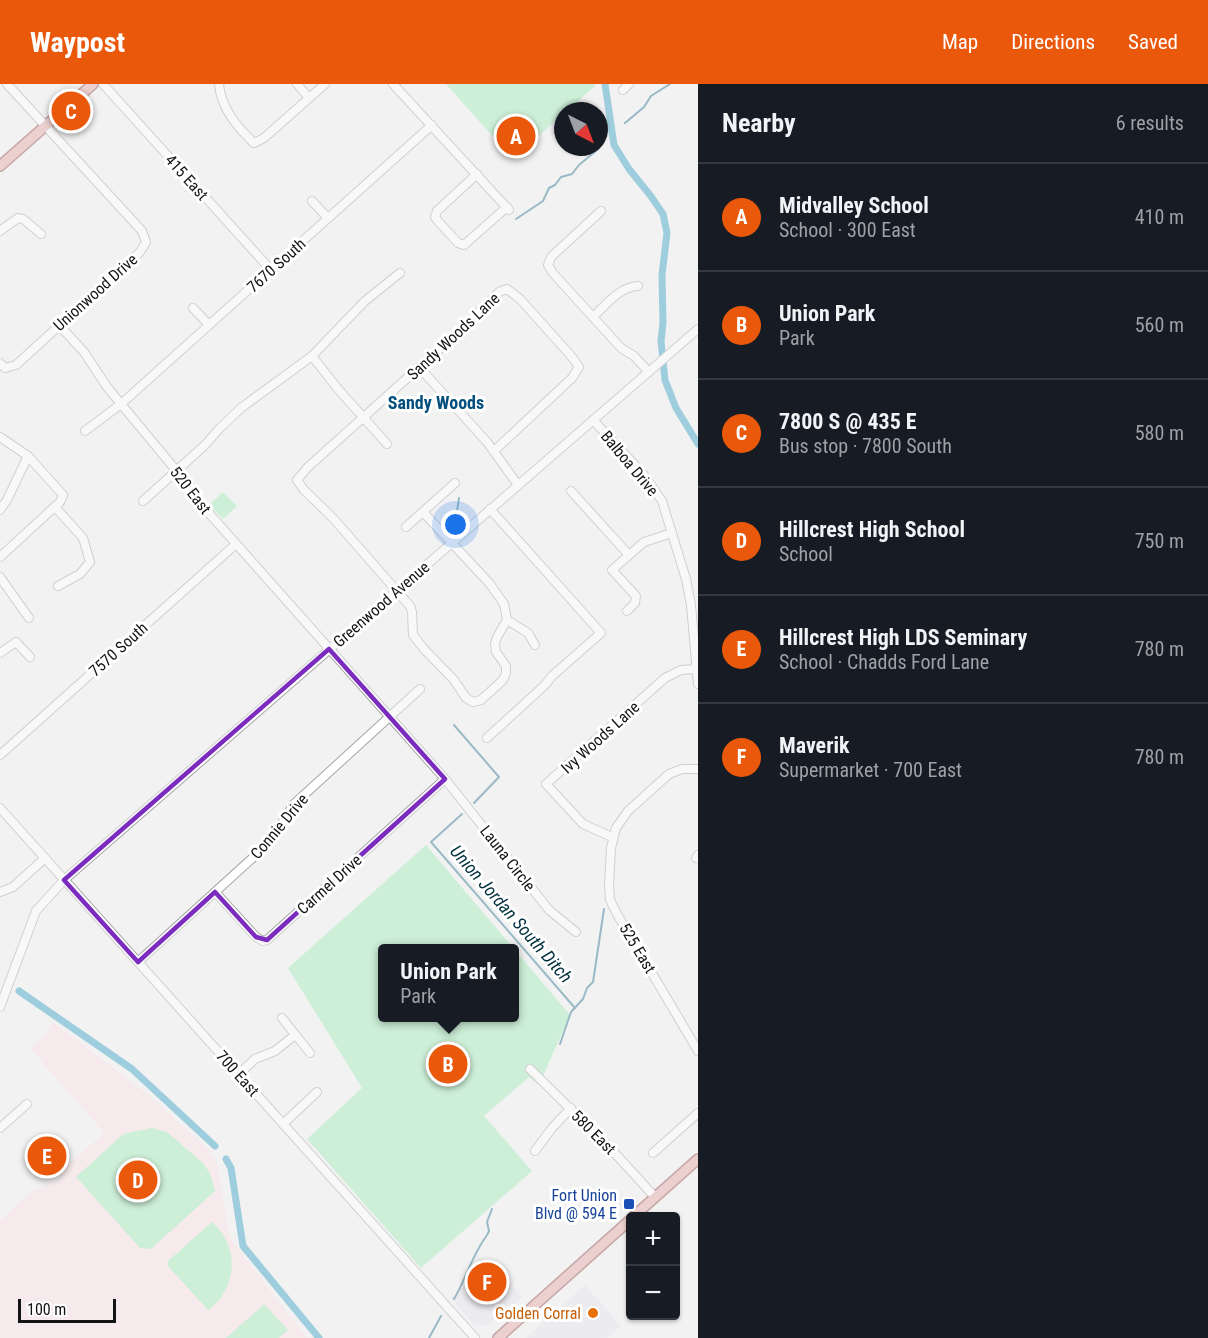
<!DOCTYPE html>
<html lang="en">
<head>
<meta charset="utf-8">
<style>
	:root { --surface:#171b24; --page:#242831; --text:#f1f3f6; --muted:#9ea1a6; --line:#363941; --accent:#ea580c }
	body { margin:0; font-family:"Roboto Condensed",sans-serif; background:var(--page); color:var(--text) }
	.controls { position:absolute; right:18px; bottom:18px; display:grid; overflow:hidden; border-radius:6px; box-shadow:0 2px 4px #0004 }
	.controls button { width:54px; height:54px; display:grid; place-items:center; padding:0; border:0; border-bottom:2px solid var(--line); background:var(--surface); color:var(--text); font:30px sans-serif }
	.compass { position:absolute; left:554px; top:18px; width:54px; height:54px; border-radius:50%; background:var(--surface); box-shadow:0 2px 4px #0004; rotate:138deg }
	.scale { position:absolute; left:18px; bottom:15px; width:98px; box-sizing:border-box; padding-left:6px; border:3px solid #141414; border-top:0; font-size:16px; line-height:21px; white-space:nowrap; color:#141414; -webkit-text-stroke:4px #fff; paint-order:stroke }
	.you { position:absolute; left:456px; top:441px; width:21px; height:21px; margin:-15px; border:4px solid #fff; border-radius:50%; background:#1a73e8; box-shadow:0 0 0 9px #1a73e833 }
	.badge { display:grid; place-items:center; width:39px; height:39px; border-radius:50%; background:var(--accent); color:#fff; font-size:20px; font-weight:700 }
	.pin { position:absolute; translate:-50% -50%; border:3px solid #fff; box-shadow:0 2px 6px #0006 }
	.popup { position:absolute; left:378px; top:860px; width:141px; height:78px; box-sizing:border-box; display:grid; place-content:center; border-radius:6px; background:var(--surface); filter:drop-shadow(0 2px 4px #0005); font-size:20px; white-space:nowrap; color:var(--muted) }
	.popup b { font-size:22px; color:var(--text) }
	.popup::after { content:''; position:absolute; left:50%; top:100%; margin-left:-12px; border:12px solid transparent; border-top-color:var(--surface) }
	.list { margin:0; padding:0; list-style:none }
	h2 { display:flex; justify-content:space-between; align-items:center; height:78px; margin:0; padding:0 24px; font-size:26px }
	h2 small { font-size:20px; font-weight:400; color:var(--muted) }
	.list li { display:grid; grid-template-columns:39px 1fr auto; gap:18px; align-items:center; box-sizing:border-box; height:108px; padding:0 24px; border-top:2px solid var(--line) }
	.list b { display:block; font-size:22px; white-space:nowrap }
	.list p { margin:0; font-size:20px; white-space:nowrap; color:var(--muted) }
	.list em { font-size:20px; font-style:normal; color:var(--muted) }
	.map { position:relative; flex:none; width:698px; height:1254px; overflow:hidden }
	header { display:flex; align-items:center; gap:36px; box-sizing:border-box; height:84px; padding:0 30px; background:var(--accent); color:#fff }
	header strong { font-size:28px }
	nav { display:flex; gap:33px; margin-inline-start:auto; font-size:21px }
	main { display:flex }
	aside { flex:1; background:var(--surface) }
	.map>svg:first-child { display:block }
	.built { fill:#e5e5ed }
	.education { fill:#fbe0e5 }
	.green { fill:#a0ebb7; fill-rule:evenodd }
	.lines { fill:none; stroke-linecap:round; stroke-linejoin:round }
	.stream { stroke:#2e778e; stroke-width:2 }
	.canal { stroke:#39a1c3; stroke-width:7 }
	.minor-casing { stroke:#a6a6a7; stroke-width:10 }
	.major-casing { stroke:#904b4a; stroke-width:12 }
	.minor { stroke:#fff; stroke-width:8 }
	.major { stroke:#e5a4a4; stroke-width:9 }
	.marked { fill:none; stroke:#7b2cbf; stroke-width:4.5; stroke-linejoin:round }
	.transit-dot { fill:#1a4fb4; stroke:#fff; stroke-width:2 }
	.food-dot { fill:#e8710a; stroke:#fff; stroke-width:2 }
	.labels { text-anchor:middle; stroke-width:6; stroke-linejoin:round; paint-order:stroke }
	.street-label { font-size:16px; fill:#141414; stroke:#fff }
	.transit-label { font-size:16px; fill:#164399; stroke:#fff; text-anchor:end }
	.food-label { font-size:16px; fill:#c56008; stroke:#fff; text-anchor:end }
	.neighbourhood-label { font-size:18px; font-weight:bold; fill:#014f7c; stroke:#fff }
	.water-label { font-size:18px; font-style:italic; fill:#00303e; stroke:#fff }
</style>
</head>
<body>
<header>
<strong>Waypost</strong>
<nav><a>Map</a><a>Directions</a><a>Saved</a></nav>
</header>
<main>
<div class="map">
<svg width="698" height="1254" viewBox="0 0 698 1254">
	<rect width="100%" height="100%" fill="#f2f2f3"/>
	<!-- built -->
	<g class="built">
		<path d="M491,1177L522,1213L490,1241H474L451,1214Z"/>
		<path d="M585,1201L621,1242L607,1254H526Z"/>
	</g>
	<!-- education -->
	<path class="education" d="M53,938L146,1009L204,1061L217,1077L230,1154L307,1254H0V1136L33,1106L35,1107L59,1095L66,1083L104,1049L30,964L45,950Z"/>
	<!-- green -->
	<g class="green">
		<path d="M446,0H595V2L567,27H563V30L513,75Z"/>
		<path d="M223,408L237,422L223,435L209,421Z"/>
		<path d="M426,761L570,931L539,1001L529,993L484,1032L532,1087L421,1184L307,1055L362,1004L288,884ZM382,864H514V934H382Z"/>
		<path d="M152,1044L167,1048L202,1078L210,1089L215,1107L151,1165L140,1164L76,1093L121,1052L127,1049Z"/>
		<path d="M212,1138C240,1163 238,1204 208,1226L168,1182V1177Z"/>
		<path d="M264,1220L288,1246L279,1254H226Z"/>
	</g>
	<g class="lines">
		<!-- stream -->
		<g class="stream">
			<path d="M625,39L644,23L651,12L670,0"/>
			<path d="M516,135L543,117L549,104L555,101L561,93L572,90L579,81L597,66L604,58"/>
			<path d="M455,441L459,414"/>
			<path d="M454,641L499,693L474,719"/>
			<path d="M462,730L431,758L575,924"/>
			<path d="M560,960L571,928L583,915L587,904L593,898L604,825"/>
			<path d="M454,1215C466,1195 472,1171 487,1151L489,1147L487,1138L492,1125"/>
			<path d="M429,1254L441,1232"/>
		</g>
		<!-- canal -->
		<g class="canal">
			<path d="M605,0L614,61L629,85L650,111L663,130L667,149L662,191L663,239L661,257L665,296L676,324L698,360"/>
			<path d="M19,907L132,985L215,1062"/>
			<path d="M226,1075L231,1084L243,1162L319,1254"/>
		</g>
		<!-- minor casing -->
		<g class="minor-casing">
			<g id="minor">
				<path d="M103,0L271,186"/>
				<path d="M219,0C221,24 237,43 254,59L264,54L325,0"/>
				<path d="M297,0L309,14"/>
				<path d="M393,0L509,126"/>
				<path d="M623,6L629,0"/>
				<path d="M477,90L437,127L435,133L437,136L458,159L464,161L507,123"/>
				<path d="M312,117L328,134"/>
				<path d="M601,127L551,173L548,181L552,188L621,264L634,272L649,288"/>
				<path d="M0,147L18,134L23,135L41,150"/>
				<path d="M193,224L209,241"/>
				<path d="M593,233C606,221 619,203 638,202"/>
				<path d="M59,241L84,268L107,303L189,402L199,418L445,695L549,826L576,848"/>
				<path d="M312,272L338,305L387,360"/>
				<path d="M0,279L5,284L16,281L140,168L146,158L142,147L7,0"/>
				<path d="M419,283L487,358L518,401"/>
				<path d="M593,336L644,391L662,417L686,495L691,521L698,600"/>
				<path d="M85,347L121,320L432,41"/>
				<path d="M0,353L28,372L63,411L60,418L0,473"/>
				<path d="M571,407L629,471"/>
				<path d="M143,417L205,361L218,346L241,324L312,272L365,217L400,189"/>
				<path d="M55,423L83,454L90,478L80,490L58,502"/>
				<path d="M0,426L7,416L28,372"/>
				<path d="M423,428L490,500L504,520L507,536L497,553L495,560L496,568L506,582V589L503,596L481,616L473,618L466,614L454,596L424,565L413,551L412,528L410,522L332,433L304,406L297,396L308,383L463,244L499,208L507,205L520,215L572,273L579,283L572,294L494,367"/>
				<path d="M406,443L455,399"/>
				<path d="M0,493L29,534"/>
				<path d="M627,527L635,519L636,512L612,486L644,458L672,449"/>
				<path d="M507,536L528,549L535,561"/>
				<path d="M0,569L16,558L30,573"/>
				<path d="M487,654L545,601L552,592L601,549L490,425"/>
				<path d="M0,671L236,460"/>
				<path d="M698,685H682L669,690L628,727L616,744L611,764L609,801L610,816L617,830L698,967"/>
				<path d="M0,724L475,1254"/>
				<path d="M612,753L583,740L546,700L665,594L681,586L697,585"/>
				<path d="M696,774L698,771"/>
				<path d="M0,808L13,803L45,774"/>
				<path d="M215,808L256,853L263,857L267,856L445,695"/>
				<path d="M138,878L269,759L294,720L420,605"/>
				<path d="M0,923L36,827L64,796L698,245"/>
				<path d="M282,934L310,969"/>
				<path d="M530,985L611,1065L655,1113"/>
				<path d="M239,990L255,975L275,967L295,951"/>
				<path d="M283,1040L317,1008"/>
				<path d="M0,1044L27,1020"/>
				<path d="M535,1067L552,1044L571,1024"/>
				<path d="M653,1069L698,1029"/>
			</g>
		</g>
		<!-- major casing -->
		<g class="major-casing">
			<g id="major">
				<path d="M0,82L93,0"/>
				<path d="M634,1132L698,1075"/>
				<path d="M498,1254L630,1136"/>
			</g>
		</g>
		<!-- minor -->
		<use href="#minor" class="minor"/>
		<!-- major -->
		<use href="#major" class="major"/>
	</g>
	<!-- marked area -->
	<path d="M0 0H698V1254H0ZM329,565L445,695L267,856L256,853L215,808L138,878L64,796Z" fill="#f2f2f3" fill-opacity=".55" fill-rule="evenodd"/>
	<path class="marked" d="M329,565L445,695L267,856L256,853L215,808L138,878L64,796Z"/>
	<!-- markers -->
	<rect class="transit-dot" x="623" y="1114" width="12" height="12" rx="3"/>
	<circle class="food-dot" cx="593" cy="1229" r="6"/>
	<g class="labels">
		<!-- street labels -->
		<g class="street-label">
			<text transform="translate(187 93) rotate(48)" y="6">415 East</text>
			<text transform="translate(276 181) rotate(-42)" y="6">7670 South</text>
			<text transform="translate(95 208) rotate(-42)" y="6">Unionwood Drive</text>
			<text transform="translate(453 252) rotate(-43)" y="6">Sandy Woods Lane</text>
			<text transform="translate(630 379) rotate(50)" y="6">Balboa Drive</text>
			<text transform="translate(191 406) rotate(52)" y="6">520 East</text>
			<text transform="translate(381 520) rotate(-41)" y="6">Greenwood Avenue</text>
			<text transform="translate(118 565) rotate(-42)" y="6">7570 South</text>
			<text transform="translate(600 653) rotate(-42)" y="6">Ivy Woods Lane</text>
			<text transform="translate(279 742) rotate(-50)" y="6">Connie Drive</text>
			<text transform="translate(508 774) rotate(52)" y="6">Launa Circle</text>
			<text transform="translate(329 800) rotate(-42)" y="6">Carmel Drive</text>
			<text transform="translate(638 864) rotate(59)" y="6">525 East</text>
			<text transform="translate(238 989) rotate(48)" y="6">700 East</text>
			<text transform="translate(594 1048) rotate(45)" y="6">580 East</text>
		</g>
		<!-- transit labels -->
		<g class="transit-label">
			<text x="617" y="1117">Fort Union<tspan x="617" dy="18">Blvd @ 594 E</tspan></text>
		</g>
		<!-- food labels -->
		<g class="food-label">
			<text x="581" y="1235">Golden Corral</text>
		</g>
		<!-- neighbourhood labels -->
		<g class="neighbourhood-label">
			<text x="436" y="325">Sandy Woods</text>
		</g>
		<!-- water labels -->
		<g class="water-label">
			<text transform="translate(511 830) rotate(49)" y="6">Union Jordan South Ditch</text>
		</g>
	</g>
</svg>
<div class="controls">
<button>+</button>
<button>−</button>
</div>
<svg class="compass" viewBox="-18 -18 36 36"><path d="M0-13l5 13h-10z" fill="#e53935"/><path d="M0 13l5-13h-10z" fill="#9ea1a6"/></svg>
<div class="scale">100 m</div>
<div class="you"></div>
<div class="pin badge" style="left:516px;top:52px">A</div>
<div class="pin badge" style="left:448px;top:980px">B</div>
<div class="popup"><b>Union Park</b>Park</div>
<div class="pin badge" style="left:71px;top:27px">C</div>
<div class="pin badge" style="left:138px;top:1096px">D</div>
<div class="pin badge" style="left:47px;top:1072px">E</div>
<div class="pin badge" style="left:487px;top:1198px">F</div>
</div>
<aside>
<h2>Nearby<small>6 results</small></h2>
<ul class="list">
<li><span class="badge">A</span><div><b>Midvalley School</b><p>School · 300 East</p></div><em>410 m</em></li>
<li><span class="badge">B</span><div><b>Union Park</b><p>Park</p></div><em>560 m</em></li>
<li><span class="badge">C</span><div><b>7800 S @ 435 E</b><p>Bus stop · 7800 South</p></div><em>580 m</em></li>
<li><span class="badge">D</span><div><b>Hillcrest High School</b><p>School</p></div><em>750 m</em></li>
<li><span class="badge">E</span><div><b>Hillcrest High LDS Seminary</b><p>School · Chadds Ford Lane</p></div><em>780 m</em></li>
<li><span class="badge">F</span><div><b>Maverik</b><p>Supermarket · 700 East</p></div><em>780 m</em></li>
</ul>
</aside>
</main>
</body>
</html>
